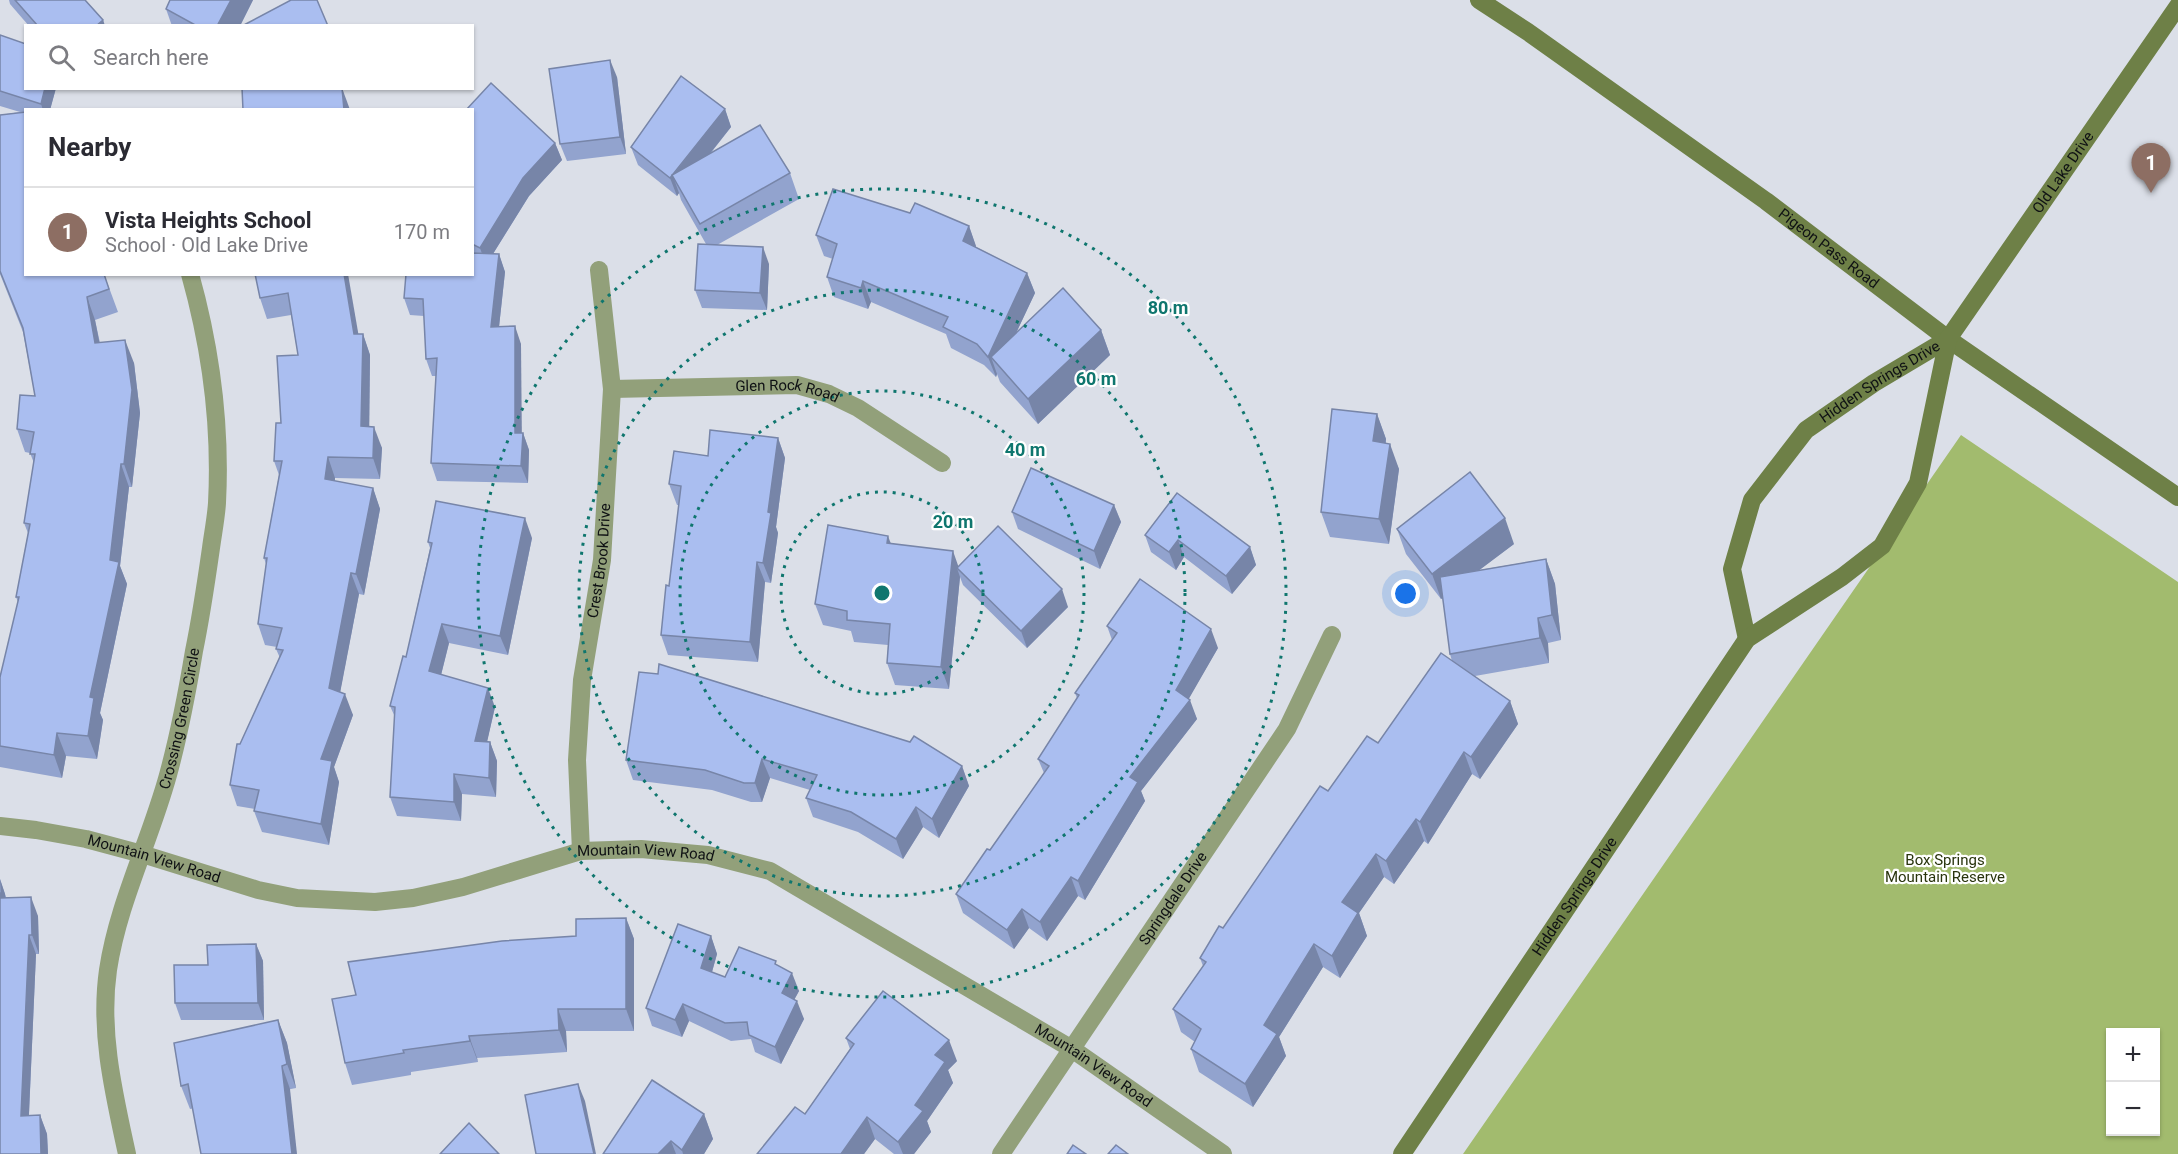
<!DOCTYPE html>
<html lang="en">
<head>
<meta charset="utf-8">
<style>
	:root { --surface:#fff; --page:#f7f7f7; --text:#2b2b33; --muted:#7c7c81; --line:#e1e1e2; --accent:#0f766e }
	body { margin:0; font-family:Roboto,sans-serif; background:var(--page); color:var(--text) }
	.controls { position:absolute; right:18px; bottom:18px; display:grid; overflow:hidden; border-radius:0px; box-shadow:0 2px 4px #0004 }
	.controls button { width:54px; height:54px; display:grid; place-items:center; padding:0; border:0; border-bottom:2px solid var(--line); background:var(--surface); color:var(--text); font:30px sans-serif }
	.you { position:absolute; left:1406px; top:594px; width:21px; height:21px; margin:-15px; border:4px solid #fff; border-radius:50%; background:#1a73e8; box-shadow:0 0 0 9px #1a73e833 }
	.badge { display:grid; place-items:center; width:39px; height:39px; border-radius:50%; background:var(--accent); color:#fff; font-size:20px; font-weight:700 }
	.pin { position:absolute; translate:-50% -50px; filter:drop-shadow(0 2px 3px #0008) }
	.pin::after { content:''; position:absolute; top:32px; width:21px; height:18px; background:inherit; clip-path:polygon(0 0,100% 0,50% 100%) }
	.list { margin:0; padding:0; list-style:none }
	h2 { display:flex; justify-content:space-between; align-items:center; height:78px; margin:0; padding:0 24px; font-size:26px }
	h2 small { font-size:20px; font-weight:400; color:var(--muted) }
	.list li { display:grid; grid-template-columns:39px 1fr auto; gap:18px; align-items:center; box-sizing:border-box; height:90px; padding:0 24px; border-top:2px solid var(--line) }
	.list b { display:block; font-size:22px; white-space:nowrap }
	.list p { margin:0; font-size:20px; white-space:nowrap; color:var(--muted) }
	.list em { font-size:20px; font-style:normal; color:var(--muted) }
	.icon { flex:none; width:33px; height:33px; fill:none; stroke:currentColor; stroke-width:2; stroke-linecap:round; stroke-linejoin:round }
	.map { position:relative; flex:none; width:2178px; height:1154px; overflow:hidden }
	.search { position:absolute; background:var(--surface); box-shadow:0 2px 4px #0004; left:24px; top:24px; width:450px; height:66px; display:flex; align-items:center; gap:15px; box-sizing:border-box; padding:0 21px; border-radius:0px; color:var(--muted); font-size:22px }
	.panel { position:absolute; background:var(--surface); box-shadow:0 2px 4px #0004; left:24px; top:108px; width:450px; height:168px; border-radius:0px }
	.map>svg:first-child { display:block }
	.green { fill:#a2bb6e; fill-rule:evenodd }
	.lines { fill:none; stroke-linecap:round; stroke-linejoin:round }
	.street { stroke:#92a07a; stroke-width:18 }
	.secondary { stroke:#6e8047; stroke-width:18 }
	.wall { fill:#92a3ce }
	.shaded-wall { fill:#7785a8 }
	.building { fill:#aabef0; stroke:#7785a8; stroke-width:1.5 }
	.ring { fill:none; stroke:#0f766e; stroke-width:3; stroke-dasharray:3 6 }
	.labels { text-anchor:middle; stroke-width:4.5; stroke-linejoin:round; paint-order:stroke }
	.street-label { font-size:15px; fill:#0f1114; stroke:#fff }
	.park-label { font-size:15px; fill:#29340d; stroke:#fff }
	.centre { fill:#0f766e; stroke:#fff; stroke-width:3 }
	.ring-label { font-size:18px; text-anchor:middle; font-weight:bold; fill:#0f766e; stroke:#fff; stroke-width:4.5; stroke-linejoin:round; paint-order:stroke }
</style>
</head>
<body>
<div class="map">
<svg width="2178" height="1154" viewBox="0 0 2178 1154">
	<rect width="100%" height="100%" fill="#dbdfe8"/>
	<!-- green -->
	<path class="green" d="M1961,435L2178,582V1154H1463ZM2110,1032H2156V1132H2110Z"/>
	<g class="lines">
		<!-- street -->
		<g class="street">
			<path id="s1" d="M612,389L797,385L829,394L858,408L942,463"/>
			<path id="s2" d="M0,826L36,830L86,839L142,854L258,890L297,898L375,902L413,898L463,887L581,851L641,849L708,855L770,871L1072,1049L1223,1154"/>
			<path id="s3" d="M581,851L577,760L582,680L602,560L612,389L599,270"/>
			<path id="s4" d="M127,1154C114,1094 99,1032 108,970C118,903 150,841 168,775C179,735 187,693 194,651C201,617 206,583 211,548C213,533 216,518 217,503C221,426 211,349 190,274"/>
			<path id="s5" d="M1001,1154L1287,729L1332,635"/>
		</g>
		<!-- secondary -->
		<g class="secondary">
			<path id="s6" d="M1479,0L1528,32L1766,201L1948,339L2178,497"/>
			<path id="s7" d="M1747,639L1732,569L1752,500L1806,430L1874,383L1948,339"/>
			<path id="s8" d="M1402,1154L1747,639L1842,577L1882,546L1918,483L1948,339L2178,6"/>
		</g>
	</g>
	<!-- wall -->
	<g class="wall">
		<path d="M9,0H85L103,20L105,26H29L10,4Z"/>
		<path d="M170,0H253L240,26H172L166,9Z"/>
		<path d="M0,35L56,88L50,110H26V274H104L118,312L95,320L100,343L134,363L140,413L132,487H129L120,566L127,584L100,713L103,720L97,759L66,756L62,778L0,767V677L18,602L16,597L28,533L24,523L34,463L30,453L25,452L17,429L35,396L23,332L0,274V115L20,112L0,106Z"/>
		<path d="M617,77L626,154L567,161L560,144Z"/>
		<path d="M725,109L731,127L710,154L790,173L799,199L717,245L769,264L767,310L702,308L695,290L706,244L681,200L679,193L677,196L638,165L631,147Z"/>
		<path d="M472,110L555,143L562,160L529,196L493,254H499L505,272L499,327L521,344V433H523L529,450L528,483L437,481L431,463L436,376H432L426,359L424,316L410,315L404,298L472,274Z"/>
		<path d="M910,213L969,226L976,247L1027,273L1035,293L1016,333L1101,330L1110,355L1038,424L1000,382L997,374L996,377L984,365L951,348L946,334L871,302L868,309L834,297L827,277L833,259L824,256L816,235Z"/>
		<path d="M255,274L358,334H363L370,355L369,427L382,448L380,479L335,478V481L373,488L380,509L364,595L359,594L340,692L353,715L334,767L339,782L329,845L262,832L254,811L255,809L237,806L230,785L240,744L280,658L276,649L277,647L265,645L258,624L266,564L264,558L279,475L274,461L281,423L298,355L291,315L267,319L260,298Z"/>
		<path d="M1377,414L1386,439V443L1399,469L1389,544L1330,537L1321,512Z"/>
		<path d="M778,438L785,458L776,527L778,533L771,583L765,582L758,662L668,655L661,635L669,586L679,505H677L669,484L708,456Z"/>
		<path d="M1114,505L1121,522L1100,569L1018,529L1012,512Z"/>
		<path d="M1397,529L1514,544L1479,570L1546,559L1555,584L1561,640L1548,643L1549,663L1475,676L1510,701L1518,724L1480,779L1472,774L1428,844L1424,841L1394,884L1384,877L1359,913L1367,936L1340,978L1323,967L1279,1037L1286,1056L1253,1107L1199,1072L1191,1049L1195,1042L1181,1032L1173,1009L1203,966L1200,958L1328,791L1378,743L1452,661L1450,654L1443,598L1441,599L1406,554Z"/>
		<path d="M1145,535L1250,547L1256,565L1232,594L1184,557L1176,570L1151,552Z"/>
		<path d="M532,538L508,655L449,643L441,675L495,707L487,741L490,742L497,761L496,797L462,794L461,821L397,816L390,797L395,717L390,706L406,657L430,548L428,542Z"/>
		<path d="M891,544L958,566L1068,607L1027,648L963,585L960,577L949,689L895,685L887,663L888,645L854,642L851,631L823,625L815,604Z"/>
		<path d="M1107,626L1218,648L1188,699L1197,719L1141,791L1145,801L1085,900L1078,896L1047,941L1029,928L1014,949L963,913L956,894L990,850L1044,773L1038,759L1077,698L1075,693L1112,640Z"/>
		<path d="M639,672L962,766L969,786L939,838L923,827L903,859L858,832L813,817L806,798L810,790L770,778L762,802H751L712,790L633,780L626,760Z"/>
		<path d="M0,879L6,897L38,916L39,954H36L29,1115H40L47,1134L48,1154H0Z"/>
		<path d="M626,918L634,939V1031H566L567,1052L477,1058L478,1062L411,1072V1075L352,1085L345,1063L356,995L576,936Z"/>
		<path d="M711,936L717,954L712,972L725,977L778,966L799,991L794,1000L804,1019L781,1064L755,1052L751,1039L731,1041L689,1021L682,1037L652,1026L646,1008Z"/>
		<path d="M256,944L263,961L264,1020H181L175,1003L208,965Z"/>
		<path d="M278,1020L287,1043L296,1088L190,1109L181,1086Z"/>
		<path d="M846,1038L957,1061L948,1070L953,1083L927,1121L931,1132L914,1154H894L875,1139L864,1154H757L805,1114L850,1049Z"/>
		<path d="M704,1114L713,1139L704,1154H603Z"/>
	</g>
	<!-- shaded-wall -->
	<g class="shaded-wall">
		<path d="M231,0H253L240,26H217Z"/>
		<path d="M103,20L105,26H96Z"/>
		<path d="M610,60L617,77L626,154L620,137Z"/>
		<path d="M45,88H56L50,110H43L41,104Z"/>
		<path d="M342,88L349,107L350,110H344Z"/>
		<path d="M725,109L731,127L681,190L673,175Z"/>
		<path d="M555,143L562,160L529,196L486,265L480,248L523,178Z"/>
		<path d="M673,176L679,193L677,196L670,178Z"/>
		<path d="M969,226L976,246L970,261L963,241Z"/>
		<path d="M763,247L769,264L767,310L760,293Z"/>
		<path d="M499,254L505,272L497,345L491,327Z"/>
		<path d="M1027,273L1035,293L1000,367L991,357L997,374L996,377L988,357Z"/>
		<path d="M344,274H348L362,355L354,334Z"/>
		<path d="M863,281L871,302L868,309L861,288Z"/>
		<path d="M87,297L95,320L104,366L95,343Z"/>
		<path d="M515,326L521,344L522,450L515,433Z"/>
		<path d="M1101,330L1110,355L1038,424L1028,399Z"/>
		<path d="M363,334L370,355L369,447L361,426Z"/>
		<path d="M125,340L134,363L140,413L132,487L124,464Z"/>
		<path d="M1377,414L1386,439L1382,467L1373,441Z"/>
		<path d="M374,427L382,448L380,479L373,458Z"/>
		<path d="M523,433L529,450L528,483L521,466Z"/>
		<path d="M778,438L785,458L776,527L778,533L771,583L763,563L768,512Z"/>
		<path d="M1390,444L1399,469L1389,544L1379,519Z"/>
		<path d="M328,457L335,478L333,500L325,479Z"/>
		<path d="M121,464L129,487L120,566L127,584L100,713L103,720L97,759L88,736L90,697L110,560Z"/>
		<path d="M373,488L380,509L364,595L356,574Z"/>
		<path d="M1114,505L1121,522L1100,569L1094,551Z"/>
		<path d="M525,518L532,538L508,655L500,636Z"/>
		<path d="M1505,518L1514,544L1441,599L1432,574Z"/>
		<path d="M888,536L896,557L887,543Z"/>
		<path d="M1178,540L1184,557L1176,570L1169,552Z"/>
		<path d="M1250,547L1256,565L1232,594L1226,576Z"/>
		<path d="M953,551L960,571L957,568L960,577L949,689L941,667Z"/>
		<path d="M1546,559L1555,584L1561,640L1552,615Z"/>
		<path d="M757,562L765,582L758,662L750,642Z"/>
		<path d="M351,573L359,594L337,709L329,688Z"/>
		<path d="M1062,589L1068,607L1027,648L1021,631Z"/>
		<path d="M1538,618L1548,643L1549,663L1540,638Z"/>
		<path d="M442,624L449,643L437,691L429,671Z"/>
		<path d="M1211,629L1218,648L1183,709L1190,700L1197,719L1141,791L1145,801L1085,900L1078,881L1130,777L1176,690Z"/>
		<path d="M488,688L495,707L483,760L475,741Z"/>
		<path d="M345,694L353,715L334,767L339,782L329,845L321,824V759Z"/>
		<path d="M1510,701L1518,724L1480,779L1471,757Z"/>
		<path d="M57,733L66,756L62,778L54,755Z"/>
		<path d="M490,742L497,761L496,797L489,778Z"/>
		<path d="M1464,752L1472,774L1428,844L1420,822Z"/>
		<path d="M762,759L770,778L762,802L755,783Z"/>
		<path d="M962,766L969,786L939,838L932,819Z"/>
		<path d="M454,774L462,794L461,821L454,802Z"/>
		<path d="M916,807L923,827L903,859L896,839Z"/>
		<path d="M1416,819L1424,841L1394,884L1386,861Z"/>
		<path d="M1376,854L1384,877L1359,913L1367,936L1340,978L1332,956L1342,902Z"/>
		<path d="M1071,877L1078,896L1047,941L1040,922Z"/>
		<path d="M0,879L5,894L8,917L1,898Z"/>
		<path d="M31,897L38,916L39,954L32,935Z"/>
		<path d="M1022,909L1029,928L1014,949L1007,930Z"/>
		<path d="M626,918L634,939V1031L626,1009Z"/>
		<path d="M29,935L36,954L28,1135L21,1116Z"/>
		<path d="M711,936L717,954L708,986L701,968Z"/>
		<path d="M256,944L263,961L264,1020L258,1003Z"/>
		<path d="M1314,944L1323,967L1279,1037L1286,1056L1253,1107L1245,1084L1264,1025Z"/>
		<path d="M792,973L799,991L788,1011L782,993Z"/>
		<path d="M797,1001L804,1019L781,1064L775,1047Z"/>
		<path d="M683,1004L689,1021L682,1037L675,1020Z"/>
		<path d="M558,1009L566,1031L567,1052L559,1030Z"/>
		<path d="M278,1020L287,1043L296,1088L287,1064Z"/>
		<path d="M469,1036L477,1058L478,1062L470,1041Z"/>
		<path d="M949,1040L957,1061L948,1070L953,1083L927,1121L931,1132L914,1154H903L898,1142L915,1105L935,1055Z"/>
		<path d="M282,1066L290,1089L297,1154H292Z"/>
		<path d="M578,1084L585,1101L596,1154H594Z"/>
		<path d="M704,1114L713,1139L704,1154H683L682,1150Z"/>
		<path d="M40,1115L47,1134L48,1154H41Z"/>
		<path d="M867,1117L875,1139L864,1154H841Z"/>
		<path d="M671,1141L676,1154H658Z"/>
	</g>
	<!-- building -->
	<g class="building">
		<path d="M15,0H85L103,20L96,26H38Z"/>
		<path d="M170,0H231L217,26H197L166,9Z"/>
		<path d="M291,0H317L328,26H242Z"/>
		<path d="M0,35L26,44V88H45L41,104L0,91Z"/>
		<path d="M610,60L620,137L560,144L549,69Z"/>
		<path d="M681,76L725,109L670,178L631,147Z"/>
		<path d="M491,83L555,143L523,178L480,248L472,244V110H466Z"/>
		<path d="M242,88H342L344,110H243Z"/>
		<path d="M26,112V274H104L109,289L87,297L95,343L125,340L132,390L124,464H121L110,560L119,562L90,697L94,698L88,736L57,733L54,755L0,746V677L19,597H16L30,524L24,523L35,454H30L34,432L17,429L20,395L35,396L23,328L0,271V115Z"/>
		<path d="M760,125L790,173L700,224L672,175Z"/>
		<path d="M833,189L910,213L915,203L969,226L963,241L1027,273L988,357L977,344L943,327L948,317L863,281L861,288L827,277L837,244L816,235Z"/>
		<path d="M698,244L763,247L760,293L695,290Z"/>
		<path d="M472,253L499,254L491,327L515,326V433H523L521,466L431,463L437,358L426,359L423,299L404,298L406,274H472Z"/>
		<path d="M255,274H344L354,334H363L361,426L374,427L373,458L328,457L325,479L373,488L356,574L351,573L329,688L345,694L321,759L332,761L321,824L254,811L259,790L230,785L237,744H240L283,650L276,649L282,628L258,624L267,558H264L282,461H274L276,423H281L277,356L298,355L288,293L260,298Z"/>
		<path d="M1063,288L1101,330L1028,399L991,357Z"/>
		<path d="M1332,409L1377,414L1373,441L1390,444L1379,519L1321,512Z"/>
		<path d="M710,430L778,438L768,512L771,513L763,563L757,562L750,642L661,635L666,585L669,586L681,486L669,484L674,451L708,456Z"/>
		<path d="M1031,468L1114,505L1094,551L1012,512Z"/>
		<path d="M1470,472L1505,518L1432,574L1397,529Z"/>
		<path d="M1177,493L1250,547L1226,576L1178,540L1169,552L1145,535Z"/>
		<path d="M436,501L525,518L500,636L442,624L429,671L488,688L475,741L490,742L489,778L454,774V802L390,797L395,707L390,706L403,656L406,657L432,543L428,542Z"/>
		<path d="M828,525L888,536L887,543L953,551L941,667L887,663L890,624L847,620V611L815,604Z"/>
		<path d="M998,526L1062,589L1021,631L957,568Z"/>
		<path d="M1546,559L1552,615L1538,618L1540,638L1450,654L1440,577Z"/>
		<path d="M1140,579L1211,629L1176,690L1190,700L1130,777L1138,782L1078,881L1071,877L1040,922L1022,909L1007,930L956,894L987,849L990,850L1049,766L1038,759L1079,695L1075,693L1117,633L1107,626Z"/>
		<path d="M1441,653L1510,701L1471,757L1464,752L1420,822L1416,819L1386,861L1376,854L1342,902L1358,913L1332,956L1314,944L1264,1025L1277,1034L1245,1084L1191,1049L1201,1029L1173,1009L1206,962L1200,958L1219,926L1223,928L1320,786L1328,791L1367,736L1378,743Z"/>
		<path d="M659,664L910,742L914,736L962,766L932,819L916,807L896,839L851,812L806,798L817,775L762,759L755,783H744L705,770L626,760L639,672L658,674Z"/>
		<path d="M0,892L1,898L31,897L32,935H29L21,1116L40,1115L41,1154H0Z"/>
		<path d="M626,918V1009H558L559,1030L469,1036L470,1041L403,1050L404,1053L345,1063L332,999L356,995L348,962L502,941L576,936V919Z"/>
		<path d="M678,924L711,936L701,968L725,977L739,947L776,961L775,964L792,973L782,993L797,1001L775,1047L749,1035L747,1022L725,1023L683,1004L675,1020L646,1008Z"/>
		<path d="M256,944L258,1003H175L174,965H208L207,945Z"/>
		<path d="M883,991L949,1040L935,1055L945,1062L915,1105L923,1111L898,1142L867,1117L841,1154H757L795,1107L805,1114L854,1044L846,1038Z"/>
		<path d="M278,1020L287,1064L282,1066L292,1154H201L188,1084L181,1086L174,1043Z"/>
		<path d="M652,1080L704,1114L682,1150L671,1141L658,1154H603Z"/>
		<path d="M578,1084L594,1154H536L525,1095Z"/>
		<path d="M469,1123L499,1154H440Z"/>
		<path d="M1073,1145L1086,1154H1067Z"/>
		<path d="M1116,1145L1128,1154H1108Z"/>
	</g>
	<!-- distance rings -->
	<g class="ring">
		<circle cx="882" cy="593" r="101"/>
		<circle cx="882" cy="593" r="202"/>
		<circle cx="882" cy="593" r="303"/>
		<circle cx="882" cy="593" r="404"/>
	</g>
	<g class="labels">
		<!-- street labels -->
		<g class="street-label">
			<text dy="5" stroke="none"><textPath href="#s8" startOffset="1206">Old Lake Drive</textPath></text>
			<text dy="5" stroke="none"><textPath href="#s6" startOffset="429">Pigeon Pass Road</textPath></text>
			<text dy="5" stroke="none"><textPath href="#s7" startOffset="320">Hidden Springs Drive</textPath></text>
			<text dy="5" stroke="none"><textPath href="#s1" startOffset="176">Glen Rock Road</textPath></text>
			<text dy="5" stroke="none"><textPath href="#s3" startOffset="292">Crest Brook Drive</textPath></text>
			<text dy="5" stroke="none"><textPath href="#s4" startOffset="448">Crossing Green Circle</textPath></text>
			<text dy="5" stroke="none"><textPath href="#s2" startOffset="662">Mountain View Road</textPath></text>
			<text dy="5" stroke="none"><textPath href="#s2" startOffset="158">Mountain View Road</textPath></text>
			<text dy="5" stroke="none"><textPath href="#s8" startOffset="310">Hidden Springs Drive</textPath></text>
			<text dy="5" stroke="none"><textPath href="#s5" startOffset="308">Springdale Drive</textPath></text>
			<text dy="5" stroke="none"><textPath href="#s2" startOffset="1166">Mountain View Road</textPath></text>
		</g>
		<!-- park labels -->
		<g class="park-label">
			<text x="1945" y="865">Box Springs<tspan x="1945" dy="17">Mountain Reserve</tspan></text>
		</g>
	</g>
	<circle cx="882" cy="593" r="9" class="centre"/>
	<g class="ring-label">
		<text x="1168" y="314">80 m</text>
		<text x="1096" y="385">60 m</text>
		<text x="1025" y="456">40 m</text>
		<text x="953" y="528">20 m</text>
	</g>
</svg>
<div class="controls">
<button>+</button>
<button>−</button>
</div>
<div class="you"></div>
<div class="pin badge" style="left:2151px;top:193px;background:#8d6e63">1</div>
<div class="search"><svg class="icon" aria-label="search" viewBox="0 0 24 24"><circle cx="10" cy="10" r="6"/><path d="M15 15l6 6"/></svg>Search here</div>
<section class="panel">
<h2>Nearby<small></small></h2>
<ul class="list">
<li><span class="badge" style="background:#8d6e63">1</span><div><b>Vista Heights School</b><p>School · Old Lake Drive</p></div><em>170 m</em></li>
</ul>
</section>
</div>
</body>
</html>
